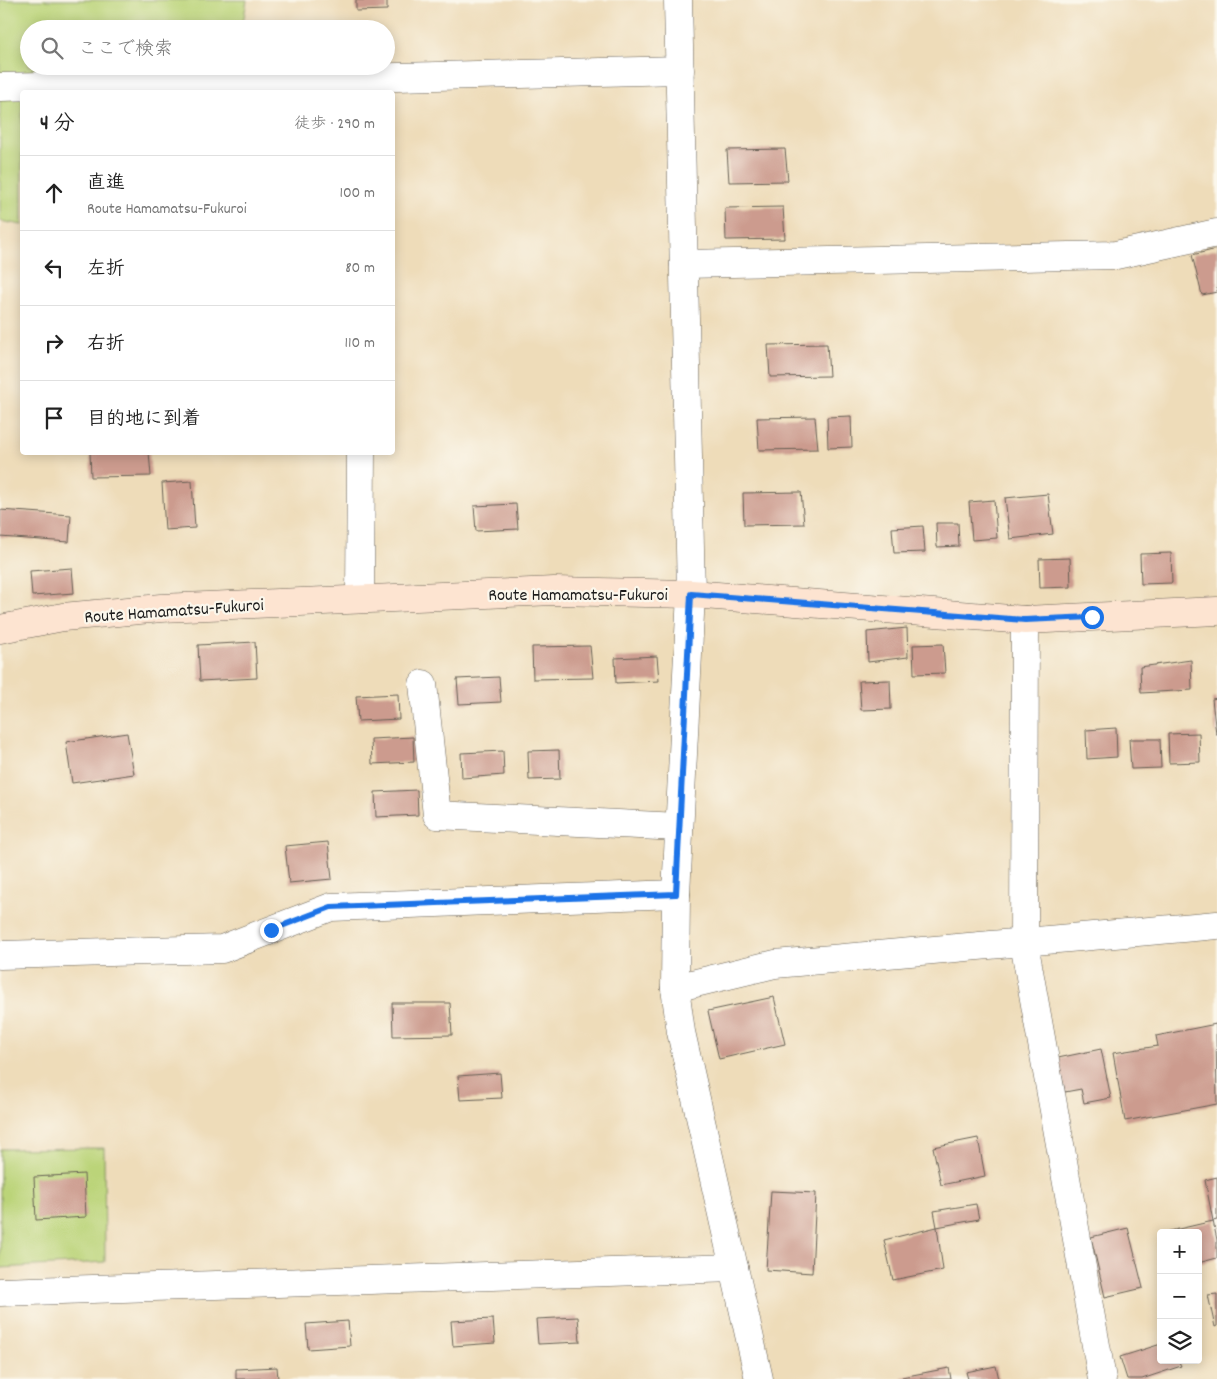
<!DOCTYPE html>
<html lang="ja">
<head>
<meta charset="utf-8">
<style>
	:root { --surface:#fff; --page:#f6f6f6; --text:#222; --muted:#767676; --line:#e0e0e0 }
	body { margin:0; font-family:Dekko,"Klee One",sans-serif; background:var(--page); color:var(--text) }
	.controls { position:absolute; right:15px; bottom:15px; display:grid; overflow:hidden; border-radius:5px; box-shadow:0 2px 12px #0003 }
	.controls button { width:45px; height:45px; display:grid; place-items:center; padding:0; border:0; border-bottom:1px solid var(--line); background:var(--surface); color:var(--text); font:25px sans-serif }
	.stop { position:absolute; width:15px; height:15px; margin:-11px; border:4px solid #1a73e8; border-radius:50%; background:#fff }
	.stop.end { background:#1a73e8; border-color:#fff; box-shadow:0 1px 5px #0008 }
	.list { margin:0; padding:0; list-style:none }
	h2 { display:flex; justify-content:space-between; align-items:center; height:65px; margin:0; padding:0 20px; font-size:21px }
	h2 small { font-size:16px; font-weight:400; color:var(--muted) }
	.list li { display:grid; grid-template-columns:32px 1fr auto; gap:15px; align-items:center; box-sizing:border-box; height:75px; padding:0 20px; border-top:1px solid var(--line) }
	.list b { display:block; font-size:19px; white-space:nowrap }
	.list p { margin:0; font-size:16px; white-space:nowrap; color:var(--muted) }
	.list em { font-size:16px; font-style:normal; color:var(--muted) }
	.icon { flex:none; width:28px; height:28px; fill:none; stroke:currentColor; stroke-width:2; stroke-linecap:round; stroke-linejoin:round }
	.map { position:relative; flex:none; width:1217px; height:1379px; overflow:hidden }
	.search { position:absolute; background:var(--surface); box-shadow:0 2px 12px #0003; left:20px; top:20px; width:375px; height:55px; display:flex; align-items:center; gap:12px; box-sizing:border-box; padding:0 18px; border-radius:28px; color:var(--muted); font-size:19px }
	.panel { position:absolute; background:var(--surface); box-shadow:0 2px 12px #0003; left:20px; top:90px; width:375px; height:365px; border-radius:5px }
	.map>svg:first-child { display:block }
	.green { fill:#bbd479; stroke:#6c784a }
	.building { fill:#cc9b8e }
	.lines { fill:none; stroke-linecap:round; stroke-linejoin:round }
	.minor-casing { stroke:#665f53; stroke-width:29 }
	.tertiary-casing { stroke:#665f53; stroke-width:29 }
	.secondary-casing { stroke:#665f53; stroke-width:29 }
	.minor { stroke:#fff; stroke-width:28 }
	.tertiary { stroke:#fff; stroke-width:28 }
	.secondary { stroke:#fde4d1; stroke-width:28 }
	.route { stroke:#1a73e8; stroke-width:6 }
	.labels { text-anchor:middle; stroke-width:4.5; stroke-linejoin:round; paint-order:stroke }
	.street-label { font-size:18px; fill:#1c1c1c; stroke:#fbf7ec }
</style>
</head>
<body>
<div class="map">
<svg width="1217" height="1379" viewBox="0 0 1217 1379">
	<rect width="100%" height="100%" fill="#fbf7ec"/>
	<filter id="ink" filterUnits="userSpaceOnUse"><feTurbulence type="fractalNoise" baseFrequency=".02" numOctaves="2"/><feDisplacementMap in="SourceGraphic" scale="10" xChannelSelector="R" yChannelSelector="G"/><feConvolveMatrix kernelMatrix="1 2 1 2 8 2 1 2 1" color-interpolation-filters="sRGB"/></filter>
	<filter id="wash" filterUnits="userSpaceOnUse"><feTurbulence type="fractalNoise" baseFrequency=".0096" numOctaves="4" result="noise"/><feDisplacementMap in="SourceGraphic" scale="20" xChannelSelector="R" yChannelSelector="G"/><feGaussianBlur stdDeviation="1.12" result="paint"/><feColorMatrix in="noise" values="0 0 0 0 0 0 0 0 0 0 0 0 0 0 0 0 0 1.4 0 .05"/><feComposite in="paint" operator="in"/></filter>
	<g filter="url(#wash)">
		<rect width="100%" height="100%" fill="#eedcb9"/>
		<!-- green -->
		<g class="green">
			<path d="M0,0H247L242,29H29V66H236L232,92H22V225L0,221Z"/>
			<path d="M104,1148L105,1262L0,1268V1149Z"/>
		</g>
		<g id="blocks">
			<!-- building -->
			<g class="building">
				<path d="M356,0H387V10L356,11Z"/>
				<path d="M785,149L788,181L729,182L727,150Z"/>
				<path d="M783,207L785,239L726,240L725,208Z"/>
				<path d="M1217,249V292L1202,295L1192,255Z"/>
				<path d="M827,344L829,376L770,377L768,345Z"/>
				<path d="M851,416L852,447L828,448L827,417Z"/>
				<path d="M815,417L818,449L759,450L757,418Z"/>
				<path d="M90,452H149L151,476L91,477Z"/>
				<path d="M192,481L195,528L165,530L162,483Z"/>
				<path d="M801,492L804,524L744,525L743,493Z"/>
				<path d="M1048,494L1053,534L1010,539L1005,498Z"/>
				<path d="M994,500L997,538L972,540L969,502Z"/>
				<path d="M516,504L518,529L476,531L474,506Z"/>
				<path d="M0,510L71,515L69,542L0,537Z"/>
				<path d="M936,523H958L959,546L937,547Z"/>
				<path d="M923,526L925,552L894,553L892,528Z"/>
				<path d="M1171,553L1172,583L1141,584L1140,554Z"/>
				<path d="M1070,558L1071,587L1040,588L1039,559Z"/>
				<path d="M72,568L74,593L32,596L30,571Z"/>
				<path d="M907,628L908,657L868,662L867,632Z"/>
				<path d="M255,642L257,678L200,681L198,645Z"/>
				<path d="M943,644L945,673L914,674L913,645Z"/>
				<path d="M590,646L593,678L533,679L532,647Z"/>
				<path d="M657,656L659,681L616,683L615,658Z"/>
				<path d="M1191,660L1192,690L1141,693L1140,667Z"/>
				<path d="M499,677L501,702L459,704L457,679Z"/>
				<path d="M890,680L891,709L861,710L859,681Z"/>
				<path d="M398,694L399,719L358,721L356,696Z"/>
				<path d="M1217,698V734H1216L1212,699Z"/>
				<path d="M1116,728L1117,757L1087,759L1086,730Z"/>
				<path d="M127,733L134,774L72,783L66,742Z"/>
				<path d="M1199,733L1200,762L1169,763L1168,734Z"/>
				<path d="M413,737L414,762L372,764L371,739Z"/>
				<path d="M1129,739H1160L1161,768L1131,769Z"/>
				<path d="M559,750L560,779L529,780L528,751Z"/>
				<path d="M503,751L504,775L462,778L461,753Z"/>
				<path d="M417,790L418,815L376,817L375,792Z"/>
				<path d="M328,842L332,879L289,883L285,846Z"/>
				<path d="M774,997L785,1044L719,1059L708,1011Z"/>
				<path d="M392,1003H450L452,1035L393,1036Z"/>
				<path d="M1216,1024L1217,1104L1125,1121L1113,1053L1158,1046L1156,1036Z"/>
				<path d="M1101,1049L1111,1098L1084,1103L1081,1089L1065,1092L1058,1058Z"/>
				<path d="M500,1073L502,1098L460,1100L458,1076Z"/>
				<path d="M978,1138L985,1176L941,1185L933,1147Z"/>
				<path d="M84,1174L86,1217L36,1220L34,1177Z"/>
				<path d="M1217,1177V1220L1213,1221L1217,1240V1258L1198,1263V1233L1166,1232L1213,1221L1205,1180Z"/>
				<path d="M771,1191L816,1193L812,1273L766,1270Z"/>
				<path d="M976,1204L979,1219L937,1227L943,1270L893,1280L884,1240L937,1227L934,1211Z"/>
				<path d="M1128,1228L1143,1288L1105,1297L1091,1237Z"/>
				<path d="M1217,1294V1326L1215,1327L1208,1295Z"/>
				<path d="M578,1317L580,1342L538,1344L536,1319Z"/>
				<path d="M493,1319L495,1343L453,1346L451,1321Z"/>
				<path d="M348,1321L350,1346L308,1349L306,1324Z"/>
				<path d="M1161,1344V1360H1178L1181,1366L1142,1379H1127L1120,1357Z"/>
				<path d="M996,1366L999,1379H968L966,1372Z"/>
				<path d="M277,1367L278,1379H236V1369Z"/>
				<path d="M949,1368L951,1379H903L902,1377Z"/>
			</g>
		</g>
	</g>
	<g filter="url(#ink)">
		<use href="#blocks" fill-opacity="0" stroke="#665f53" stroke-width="1"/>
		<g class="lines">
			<!-- minor casing -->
			<g class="minor-casing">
				<g id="minor">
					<path d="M0,87L680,70"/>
					<path d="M684,264L1116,255L1217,233"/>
					<path d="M360,599L361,452"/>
					<path d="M1025,620L1024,943L1102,1379"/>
					<path d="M423,684L437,815L679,827"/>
					<path d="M0,955L222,949L331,907L676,894"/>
					<path d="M675,988L775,964L1217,925"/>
					<path d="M0,1292L734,1268"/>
				</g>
			</g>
			<!-- tertiary casing -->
			<g class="tertiary-casing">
				<path id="tertiary" d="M678,0L691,594L676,894L675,988L681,1032L759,1379"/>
			</g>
			<!-- secondary casing -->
			<g class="secondary-casing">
				<path id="secondary" d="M0,629L63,617L161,608L554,591L691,594L1025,620L1217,611"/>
			</g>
			<!-- minor -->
			<use href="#minor" class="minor"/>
			<!-- tertiary -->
			<use href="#tertiary" class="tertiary"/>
			<!-- secondary -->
			<use href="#secondary" class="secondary"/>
		</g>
	</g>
	<g class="lines" filter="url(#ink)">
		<!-- route -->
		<path class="route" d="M271,930L331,907L676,894L691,594L1025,620L1092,617"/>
	</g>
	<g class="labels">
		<!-- street labels -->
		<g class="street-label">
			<text x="578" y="600">Route Hamamatsu-Fukuroi</text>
			<text transform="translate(174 610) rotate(-4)" y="6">Route Hamamatsu-Fukuroi</text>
		</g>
	</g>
</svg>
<div class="controls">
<button>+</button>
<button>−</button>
<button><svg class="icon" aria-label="layers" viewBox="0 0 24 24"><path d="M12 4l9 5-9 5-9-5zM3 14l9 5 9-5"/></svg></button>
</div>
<div class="stop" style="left:1092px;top:617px"></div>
<div class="stop end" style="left:271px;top:930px"></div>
<div class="search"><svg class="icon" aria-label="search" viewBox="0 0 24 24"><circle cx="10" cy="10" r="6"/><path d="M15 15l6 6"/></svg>ここで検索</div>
<section class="panel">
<h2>4 分<small>徒歩 · 290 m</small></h2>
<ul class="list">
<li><svg class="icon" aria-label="ahead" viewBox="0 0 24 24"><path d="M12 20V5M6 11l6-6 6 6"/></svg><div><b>直進</b><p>Route Hamamatsu-Fukuroi</p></div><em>100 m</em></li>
<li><svg class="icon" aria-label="left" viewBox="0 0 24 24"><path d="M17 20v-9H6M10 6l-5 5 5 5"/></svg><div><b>左折</b></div><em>80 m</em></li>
<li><svg class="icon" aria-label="right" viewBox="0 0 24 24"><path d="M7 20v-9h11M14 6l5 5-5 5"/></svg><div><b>右折</b></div><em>110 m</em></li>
<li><svg class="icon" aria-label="arrive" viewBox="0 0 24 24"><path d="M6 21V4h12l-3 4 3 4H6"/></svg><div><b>目的地に到着</b></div></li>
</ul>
</section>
</div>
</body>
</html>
